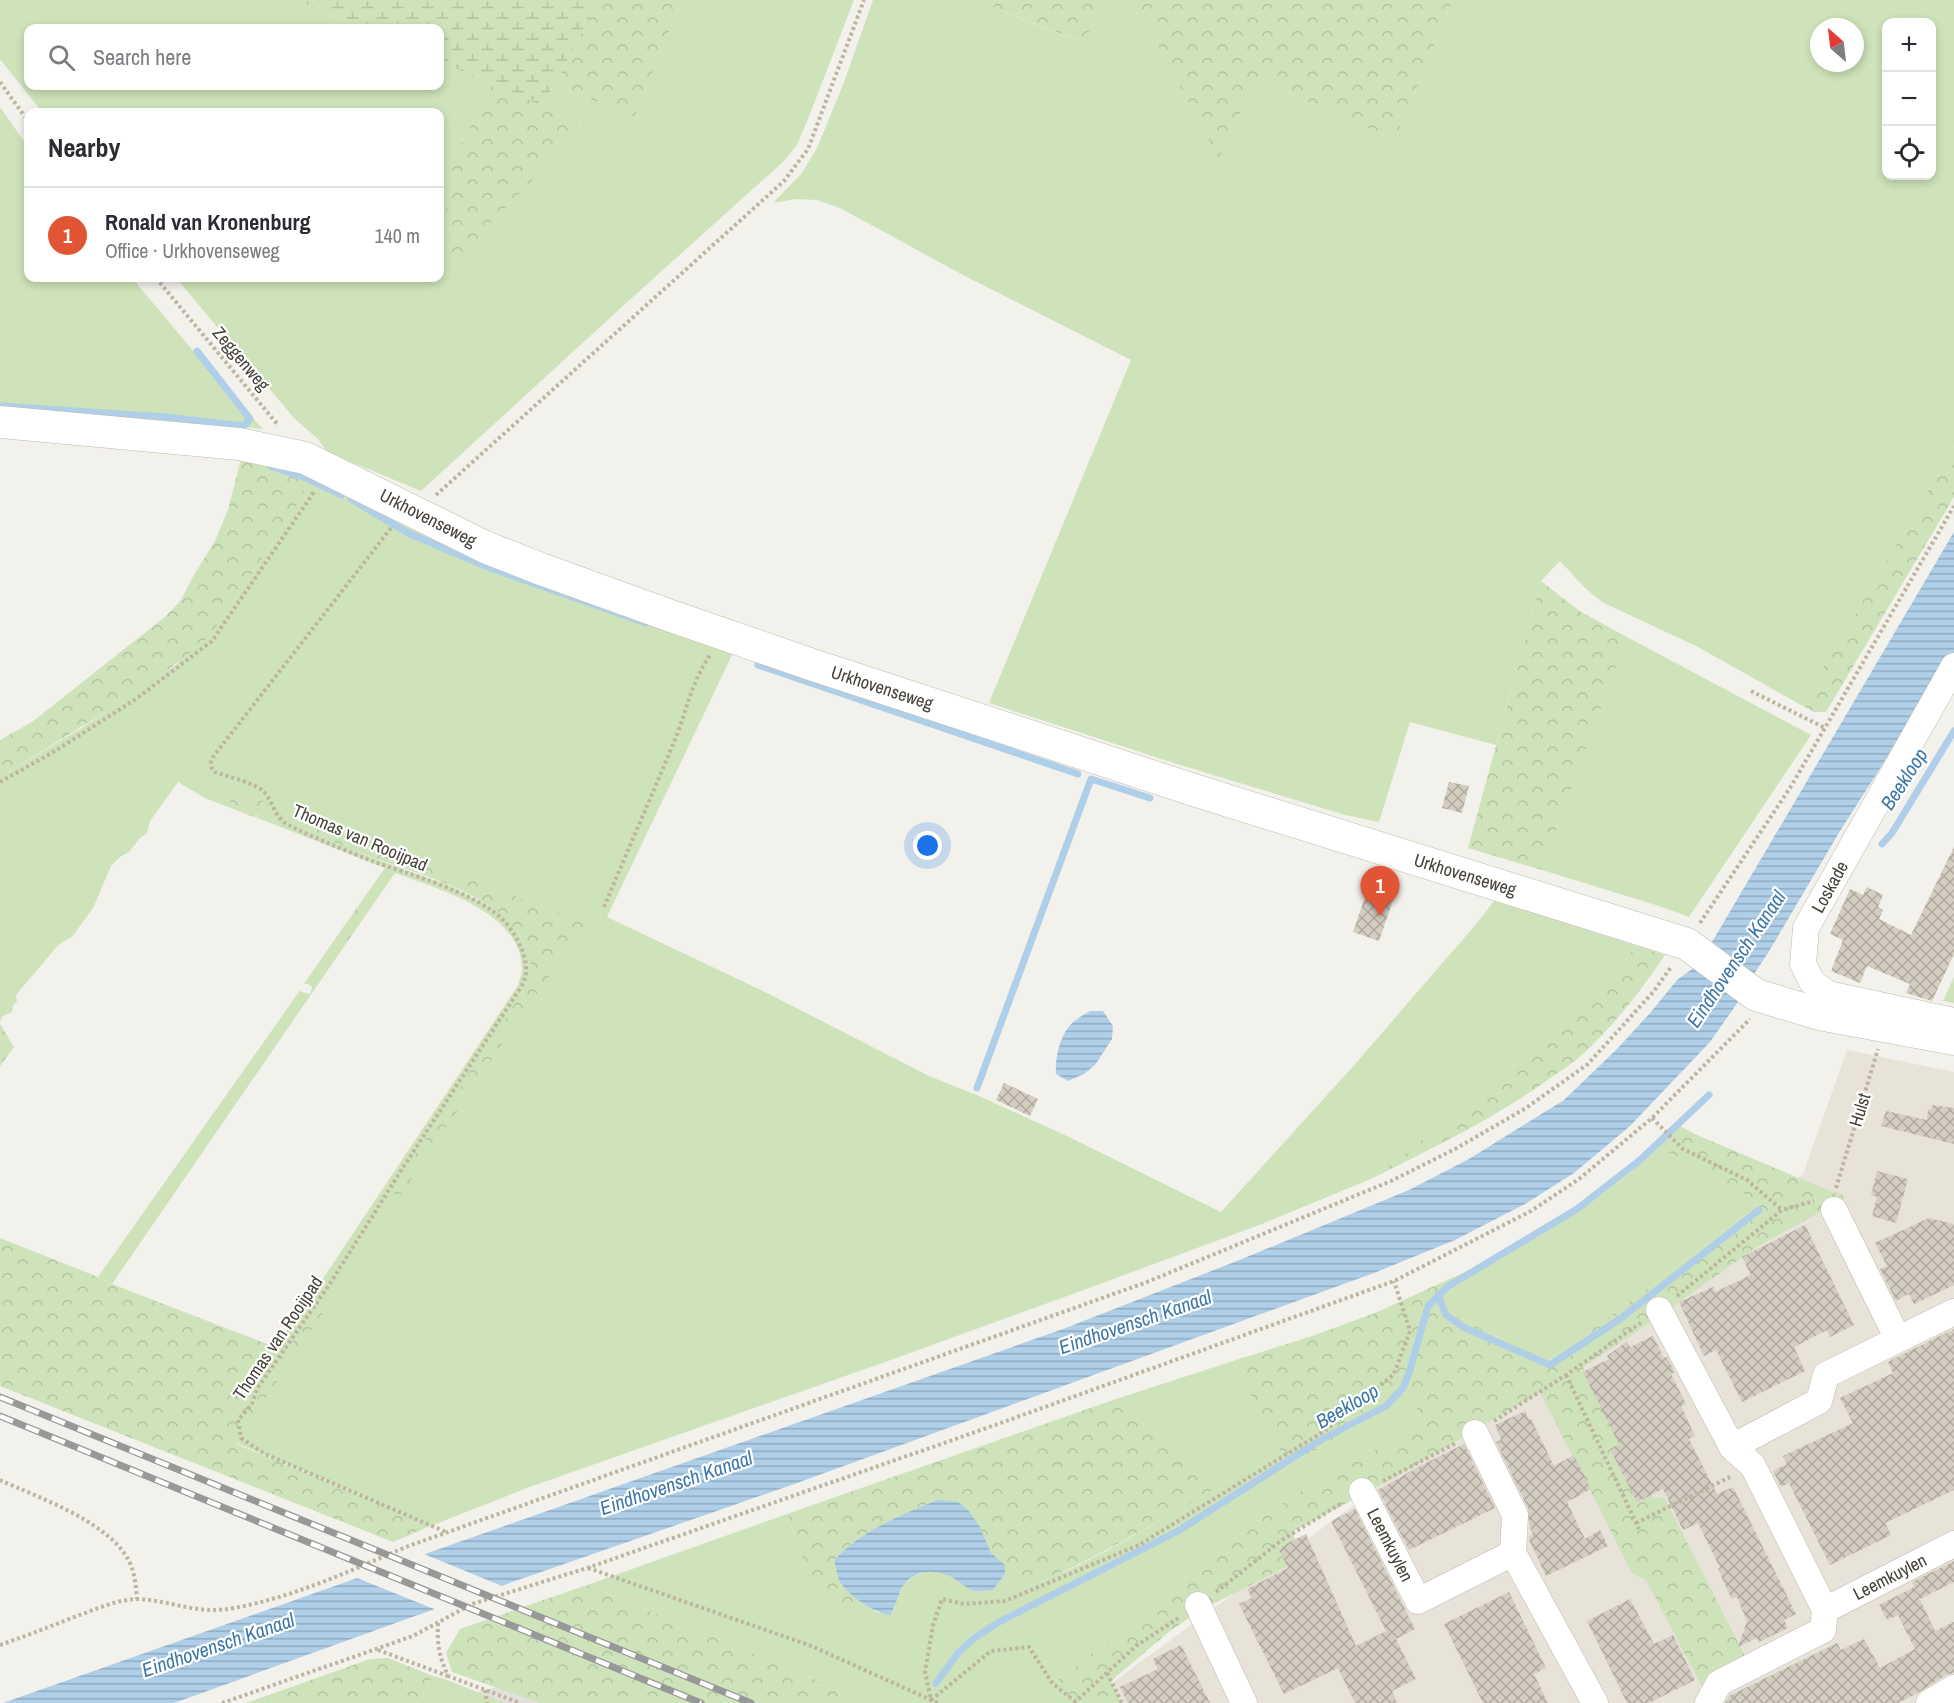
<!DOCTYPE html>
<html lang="en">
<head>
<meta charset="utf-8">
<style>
	:root { --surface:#fff; --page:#f7f7f7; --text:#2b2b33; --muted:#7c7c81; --line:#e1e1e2; --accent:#e15434 }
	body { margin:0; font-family:"Archivo Narrow",sans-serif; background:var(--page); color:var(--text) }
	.controls { position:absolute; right:18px; top:18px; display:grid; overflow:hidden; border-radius:12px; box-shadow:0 3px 9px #0003 }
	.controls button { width:54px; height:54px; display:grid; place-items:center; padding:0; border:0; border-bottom:2px solid var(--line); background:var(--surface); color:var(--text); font:30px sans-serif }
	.compass { position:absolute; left:1810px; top:18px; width:54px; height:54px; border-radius:50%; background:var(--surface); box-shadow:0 3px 9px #0003; rotate:332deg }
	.you { position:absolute; left:928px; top:846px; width:21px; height:21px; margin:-15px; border:4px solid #fff; border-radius:50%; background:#1a73e8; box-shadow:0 0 0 9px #1a73e833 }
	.badge { display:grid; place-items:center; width:39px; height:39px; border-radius:50%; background:var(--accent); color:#fff; font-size:20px; font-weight:700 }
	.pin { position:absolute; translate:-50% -50px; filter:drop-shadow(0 2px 3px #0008) }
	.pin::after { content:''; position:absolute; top:32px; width:21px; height:18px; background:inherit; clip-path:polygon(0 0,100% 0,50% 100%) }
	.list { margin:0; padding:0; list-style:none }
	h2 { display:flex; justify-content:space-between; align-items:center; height:78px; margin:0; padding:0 24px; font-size:26px }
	h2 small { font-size:20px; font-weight:400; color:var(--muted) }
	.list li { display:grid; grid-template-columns:39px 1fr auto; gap:18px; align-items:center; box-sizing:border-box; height:96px; padding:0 24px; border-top:2px solid var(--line) }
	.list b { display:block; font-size:22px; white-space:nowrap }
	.list p { margin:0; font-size:20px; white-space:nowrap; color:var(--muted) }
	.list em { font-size:20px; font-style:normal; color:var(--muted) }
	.icon { flex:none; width:33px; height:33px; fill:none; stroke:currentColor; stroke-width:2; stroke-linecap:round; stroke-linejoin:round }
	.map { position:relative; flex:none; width:1954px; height:1703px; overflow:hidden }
	.search { position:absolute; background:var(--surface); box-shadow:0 3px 9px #0003; left:24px; top:24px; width:420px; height:66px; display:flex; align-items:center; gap:15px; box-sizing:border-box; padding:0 21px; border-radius:12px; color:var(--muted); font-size:22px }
	.panel { position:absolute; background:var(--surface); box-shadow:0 3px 9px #0003; left:24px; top:108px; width:420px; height:174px; border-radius:12px }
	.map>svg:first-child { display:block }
	.residential { fill:#e7e3d9 }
	.industrial { fill:#e3e0dc }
	.grass { fill:#cee3b9; fill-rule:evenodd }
	.forest { fill:url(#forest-crowns) }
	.wetland { fill:url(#wetland-marsh) }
	.water { fill:url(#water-rules) }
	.pier { fill:#f3f1eb }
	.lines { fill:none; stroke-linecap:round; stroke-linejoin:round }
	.stream { stroke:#afcfe9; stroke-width:7 }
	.building { fill:url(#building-cross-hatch) }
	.minor-casing { stroke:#beb9ae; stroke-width:27 }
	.tertiary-casing { stroke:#beb9ae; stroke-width:33 }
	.path { stroke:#beb5a1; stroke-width:4; stroke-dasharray:3 3; stroke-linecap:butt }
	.minor { stroke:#fff; stroke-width:26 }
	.tertiary { stroke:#fff; stroke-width:32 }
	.rail-casing { stroke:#989898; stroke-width:7 }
	.rail { stroke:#fff; stroke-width:4.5; stroke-dasharray:14; stroke-linecap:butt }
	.labels { text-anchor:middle; stroke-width:4.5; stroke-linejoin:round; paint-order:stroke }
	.street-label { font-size:18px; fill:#474239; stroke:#fff }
	.water-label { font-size:20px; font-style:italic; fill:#3e77a7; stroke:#fff }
</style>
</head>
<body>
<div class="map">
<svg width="1954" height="1703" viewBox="0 0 1954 1703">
	<defs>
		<pattern id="forest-crowns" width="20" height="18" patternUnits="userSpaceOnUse" patternTransform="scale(1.5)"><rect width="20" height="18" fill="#cee3b9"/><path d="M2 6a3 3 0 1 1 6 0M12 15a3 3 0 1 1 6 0" fill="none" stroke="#b2c4a0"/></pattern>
		<pattern id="wetland-marsh" width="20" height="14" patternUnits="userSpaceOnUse" patternTransform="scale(1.5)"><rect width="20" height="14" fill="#cee3b9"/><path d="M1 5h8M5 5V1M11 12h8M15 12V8" fill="none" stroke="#b2c4a0"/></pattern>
		<pattern id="water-rules" width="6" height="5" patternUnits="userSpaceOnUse" patternTransform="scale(1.5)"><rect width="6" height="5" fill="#afcfe9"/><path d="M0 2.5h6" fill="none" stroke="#90aabe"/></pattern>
		<pattern id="building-cross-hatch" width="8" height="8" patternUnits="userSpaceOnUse" patternTransform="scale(1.5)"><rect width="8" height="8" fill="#d4cdc1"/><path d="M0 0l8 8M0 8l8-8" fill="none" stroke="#aea89e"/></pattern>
	</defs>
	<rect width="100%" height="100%" fill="#f3f1eb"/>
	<!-- residential -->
	<path class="residential" d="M1847,1050L1954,1072V1703H1085L1803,1174Z"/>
	<!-- industrial -->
	<path class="industrial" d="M496,1687L607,1703H440Z"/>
	<!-- grass -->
	<g class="grass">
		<path d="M0,0H295L361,28H28V86H440V62L492,84L451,163L453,275L492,222L579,129L581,121L543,106L554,85L635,117L682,0H854L810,114L797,145L783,162L624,305L421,491L327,452L318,439L294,418L176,278H440V112H42L0,59Z"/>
		<path d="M873,0H979V2L1084,43L1101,0H1126L1148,27L1219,158L1256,79L1395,140L1453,0H1954V447L1801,705L1698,647L1602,602L1585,588L1560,561L1541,581L1496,745L1410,722L1379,822L1345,815L1174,763L989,703L1131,360L963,275L840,208L817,200L796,199L773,203L802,173L817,148L843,85ZM1886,22H1932V176H1886ZM1819,27H1855V63H1819Z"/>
		<path d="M0,107L28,147V278H132L226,390L263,429L0,404Z"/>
		<path d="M313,475L733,653L607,917L769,994L929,1076L979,1096L1069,1137L1221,1212L1356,1063L1477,923L1494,901L1637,946L1599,988L1504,1076L1373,1178L1262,1224L1081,1291L888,1361L527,1488L433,1525L236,1443L327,1305L320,1301L259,1390L255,1405L248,1400L251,1388L275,1347L318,1286L517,987C519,981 522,975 522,969C522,912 438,889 395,873L365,916L364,913L356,909L385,868L255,817L259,816L263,802L260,799L252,796L244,809L247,810L249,815L205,798L178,782L150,821L147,833L140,838L129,852L120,857L111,866L93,908L72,937L59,944L16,995L17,1002L13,1005L12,1012L3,1016L0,1022V777L80,729L176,665L225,615L299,502ZM283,820L586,923L527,985L532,974L530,960L524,944L515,927L505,917L489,906L450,886L370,857Z"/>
		<path d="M1627,637L1811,735L1689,917L1659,906L1542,870Z"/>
		<path d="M335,939L336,944L343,948L112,1284L98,1277L301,989V992L310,994L312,987L308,984H304Z"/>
		<path d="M1954,977V1003L1943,1001Z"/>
		<path d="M1657,1147L1756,1200L1758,1208L1745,1215L1590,1331L1545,1362L1440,1307L1451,1290L1478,1266L1509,1252L1560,1222L1597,1198L1632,1171Z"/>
		<path d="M1233,1361L1288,1467L1379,1412L1405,1392L1427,1423L1368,1453L1304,1489L1255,1523L1053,1684L1064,1703H873L587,1585L787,1514L813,1587L837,1604H865L878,1613L895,1609V1600L905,1583L914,1576L925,1572H944L955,1579L993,1590L1005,1574L1025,1588C1090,1565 1158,1521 1219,1486L1113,1400Z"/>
		<path d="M433,1676L445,1679L504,1703H417Z"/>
	</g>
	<!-- forest -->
	<g class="forest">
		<path d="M599,0H682L635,117L554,85Z"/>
		<path d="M979,0H1101L1085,43L979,2Z"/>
		<path d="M1126,0H1453L1395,140L1256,79L1219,159L1148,27Z"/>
		<path d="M492,84L581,121L579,129L566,145L492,222L453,276L446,208L451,163Z"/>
		<path d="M1954,447V497L1826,712H1814L1801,705Z"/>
		<path d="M241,459L313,475L299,502L225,615L203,643L144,688L0,777V740L32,722L166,616L181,600L195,573L215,541L228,510Z"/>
		<path d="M1541,581L1581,612L1627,637L1542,870L1468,848Z"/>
		<path d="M241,791L246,793L248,798L252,796L260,799L269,806L262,813L255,817L249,815L247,810L234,807L230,802L235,792Z"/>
		<path d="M285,809L586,923L519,1019L399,1198L391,1192L527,985C533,972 532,963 526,950C523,942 519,932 513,926C483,890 411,872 369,856C341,846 314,835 287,823L280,816Z"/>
		<path d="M356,909L362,911L365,916L343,948C338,947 336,945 335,939Z"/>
		<path d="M1637,946L1665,955C1641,991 1614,1025 1583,1054C1573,1064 1560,1071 1549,1079C1495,1118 1433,1148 1373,1178L1504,1076L1599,988Z"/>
		<path d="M0,1024L14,1047L0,1066Z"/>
		<path d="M1680,1126L1697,1135L1818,1186L1847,1197L1757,1247L1635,1333L1583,1367L1654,1498L1664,1497L1745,1656L1703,1689L1646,1580L1632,1573L1540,1392L1383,1484L1292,1532L1303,1557L1300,1560L1201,1610L1170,1631L1111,1681L1122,1703H1064L1053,1684L1255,1523L1304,1489L1368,1453L1427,1423L1405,1392L1379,1412L1288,1467L1233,1361L1312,1336L1375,1313L1478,1266L1451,1290L1440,1307L1545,1362L1590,1331L1745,1215L1758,1208L1756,1200L1657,1147Z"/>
		<path d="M0,1238L98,1277L112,1284L275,1347L251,1388L248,1400L255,1405L259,1390L320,1300L328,1305L236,1444L433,1525L393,1542L0,1386Z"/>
		<path d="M1113,1400L1220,1486C1178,1511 1135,1535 1091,1558C1069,1569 1048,1580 1025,1588L1005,1574V1565L991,1553L987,1546L937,1500C904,1514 857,1532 834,1561C841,1585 845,1589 865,1604H837L813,1588L787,1514Z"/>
		<path d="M587,1585L873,1703H540L452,1672L446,1653L460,1629Z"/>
		<path d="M388,1658L433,1676L417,1703H246L370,1659Z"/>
	</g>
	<!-- wetland -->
	<path class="wetland" d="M295,0H599L543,106L440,62V28H361Z"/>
	<!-- water -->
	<g class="water">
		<path d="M1954,532V653L1840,831L1768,953L1752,977L1736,992L1738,1002L1710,1042L1630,1126L1574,1173L1525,1204L1455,1240L1374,1273L797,1483L415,1616L174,1703H3L1063,1329L1237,1261L1409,1190L1469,1159L1564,1100L1618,1048L1651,1012L1677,980L1692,969L1703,967L1714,954L1712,942Z"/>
		<path d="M1090,1011H1103L1113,1026L1112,1039L1095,1065L1084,1074L1068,1081L1056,1074C1055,1056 1060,1035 1073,1022C1078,1018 1085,1014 1090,1011Z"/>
		<path d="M937,1500L958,1502L968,1510L980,1527L991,1553L1005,1565V1574L993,1590C987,1590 980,1592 974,1591C969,1590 963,1584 958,1581C942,1570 921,1567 906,1582C896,1594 897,1606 890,1615C874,1613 847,1595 839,1580C837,1574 836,1567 834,1561C857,1532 904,1514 937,1500Z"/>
	</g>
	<!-- pier -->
	<path class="pier" d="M419,1552L507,1588L439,1611L352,1576Z"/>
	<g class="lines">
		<!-- stream -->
		<g class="stream">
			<path d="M0,406L166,417L244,426L250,419L197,351"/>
			<path d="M270,466L308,479L342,495"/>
			<path d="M351,499L408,533L490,568L646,623"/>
			<path d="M758,665L1078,774"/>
			<path d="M1882,844L1892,833L1954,731"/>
			<path d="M977,1088L1091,779L1150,798"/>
			<path d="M1438,1295L1446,1315L1463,1327L1550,1365L1620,1319L1759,1210"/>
			<path d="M936,1683L958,1653L973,1639L999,1622L1178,1531L1319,1441L1386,1406L1403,1388L1409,1373L1428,1306L1447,1287L1577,1209L1640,1160L1709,1095"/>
		</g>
	</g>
	<!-- building -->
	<g class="building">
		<path d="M1449,782L1469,786L1462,813L1442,808Z"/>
		<path d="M1954,847V954L1932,1001L1906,993L1910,984L1867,966L1860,983L1831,971L1843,940L1830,934L1850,889L1863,895L1867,887L1883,895L1878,907L1883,910L1879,919L1911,935Z"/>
		<path d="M1367,891L1393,900L1379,941L1353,932Z"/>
		<path d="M1004,1083L1038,1099L1030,1116L996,1100Z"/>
		<path d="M1932,1105L1954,1108V1144L1881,1126L1886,1111L1927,1120L1928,1109L1931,1110Z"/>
		<path d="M1877,1171L1908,1179L1896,1223L1872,1216L1877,1197L1871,1195Z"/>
		<path d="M1929,1218L1954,1224V1285L1914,1304L1909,1294L1896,1301L1880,1269L1887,1266L1875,1243Z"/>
		<path d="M1805,1225L1854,1325L1830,1337L1827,1330L1794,1347L1805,1371L1742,1402L1716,1350L1704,1356L1679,1302L1713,1287L1715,1292L1751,1275L1742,1257Z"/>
		<path d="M1954,1329V1490L1885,1523L1891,1535L1830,1565L1789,1483L1781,1487L1773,1471L1787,1464L1783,1456L1853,1423L1840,1398L1893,1373L1888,1362L1895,1358Z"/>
		<path d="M1653,1336L1664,1358L1667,1357L1675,1372L1671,1374L1686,1404L1681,1406L1695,1436L1689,1439L1717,1494L1733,1487L1796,1614L1784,1620L1788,1628L1759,1642L1757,1638L1738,1647L1747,1621L1737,1597L1731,1598L1718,1569L1720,1568L1698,1523L1683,1530L1663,1489L1637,1502L1610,1449L1619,1444L1583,1372L1609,1359L1607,1356L1627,1341L1630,1347Z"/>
		<path d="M1525,1411L1529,1420L1531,1419L1554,1466L1574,1455L1591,1489L1567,1502L1585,1539L1600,1530L1608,1546L1546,1576L1529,1540V1537L1533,1534L1529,1526L1528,1508L1496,1442L1501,1440L1495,1425Z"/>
		<path d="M1464,1444L1495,1508L1409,1550L1378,1490L1420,1466Z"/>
		<path d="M1355,1509L1415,1629L1396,1639L1416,1679L1392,1691L1397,1703H1355L1338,1668L1284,1694L1239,1604L1252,1598L1247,1589L1288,1568L1279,1550L1288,1543L1306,1534L1356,1646L1386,1631L1331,1521Z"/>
		<path d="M1954,1561V1582L1920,1599L1912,1582Z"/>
		<path d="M1914,1587L1935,1631L1954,1622V1673L1946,1675L1918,1693L1898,1703H1725L1729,1696L1837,1643L1841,1650L1864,1639L1880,1668L1915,1649L1898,1615L1887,1620L1879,1605Z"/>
		<path d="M1509,1592L1546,1668L1534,1674L1548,1703H1483L1444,1624Z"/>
		<path d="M1630,1599L1654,1644L1673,1635L1695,1680L1649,1703H1627L1587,1621Z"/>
		<path d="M1181,1645L1210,1703H1128L1120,1687L1158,1669L1153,1659Z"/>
	</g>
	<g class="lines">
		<!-- minor casing -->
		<g class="minor-casing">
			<g id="minor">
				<path d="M1954,666L1806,928L1803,964L1812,982L1828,994L1954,1021"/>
				<path d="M1834,1210L1898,1339"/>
				<path d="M1659,1310L1732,1447L1753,1466L1825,1610"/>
				<path d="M1475,1433L1515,1515L1513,1553L1595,1703"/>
				<path d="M1732,1447L1819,1401L1826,1375L1954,1312"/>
				<path d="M1362,1491L1418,1601L1513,1553"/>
				<path d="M1198,1605L1244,1703"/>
				<path d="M1708,1703L1719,1683L1823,1630L1825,1610L1954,1544"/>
				<path d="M1929,1703L1954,1688"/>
			</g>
		</g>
		<!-- tertiary casing -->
		<g class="tertiary-casing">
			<path id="tertiary" d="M0,422L239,444L305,458L485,547L541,569L671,616L810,664L1197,791L1687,944L1756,995L1819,1014L1954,1039"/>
		</g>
		<!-- path -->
		<g class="path">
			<path d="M0,82L28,121"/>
			<path d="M156,278L278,425"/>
			<path d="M436,495L784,181L808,149L864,0"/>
			<path d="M391,528L213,757L211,761L212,769L215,772C228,777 253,782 263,791C274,802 273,816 288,825C315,838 344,850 372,861C408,874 474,892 501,918C511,927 518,940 523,952C527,966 528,975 521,987L404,1166L329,1285L257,1389L252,1404L238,1420L241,1438L265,1454L446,1532"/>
			<path d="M1751,691L1825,728"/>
			<path d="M0,782L55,751L136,699L212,641L314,492"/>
			<path d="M604,907C628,849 654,791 678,732C688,704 693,680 710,655"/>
			<path d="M1700,923L1790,788L1954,506"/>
			<path d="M1652,1118L1683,1149L1747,1180L1782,1210"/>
			<path d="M1836,1188L1878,1049"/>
			<path d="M1677,1296L1782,1210L1814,1201"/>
			<path d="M1566,1375L1639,1529"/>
			<path d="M1494,1421L1566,1375L1642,1322"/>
			<path d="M0,1480C39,1498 111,1522 130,1563C135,1575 136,1587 137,1599"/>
			<path d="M1383,1481L1456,1443"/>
			<path d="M1636,1523L1732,1476"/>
			<path d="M588,1568L809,1645L938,1703"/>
			<path d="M1216,1592L1282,1540L1342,1503"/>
			<path d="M438,1623C437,1645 439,1656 448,1676L520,1703"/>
			<path d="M0,1645C26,1636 51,1626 77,1616C97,1609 117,1599 139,1599C173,1601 197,1615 234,1608C294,1597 350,1571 406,1547L1147,1282L1391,1181L1457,1148L1526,1108L1588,1064L1654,991L1671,967"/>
			<path d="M378,1650L448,1676"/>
			<path d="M1107,1673L1122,1703"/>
			<path d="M485,1690L487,1703"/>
			<path d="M1076,1702L1053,1684L1029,1647L991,1651L931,1700L925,1672L933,1625L942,1599L964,1604L1005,1601L1139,1545L1326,1430L1394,1374L1410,1331L1394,1281"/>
			<path d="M222,1703L413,1636L472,1604L587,1568L984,1429L1394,1281L1531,1211L1579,1179L1652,1118L1750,1019"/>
			<path d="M1074,1703L1136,1646L1180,1617"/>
		</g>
		<!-- minor -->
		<use href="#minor" class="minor"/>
		<!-- tertiary -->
		<use href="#tertiary" class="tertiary"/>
		<!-- rail casing -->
		<g class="rail-casing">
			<g id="rail">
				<path d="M0,1397L751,1703"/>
				<path d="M0,1416L701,1703"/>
			</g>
		</g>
		<!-- rail -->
		<use href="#rail" class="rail"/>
	</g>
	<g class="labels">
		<!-- street labels -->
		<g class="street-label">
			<text transform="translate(241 359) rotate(50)" y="6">Zeggenweg</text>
			<text transform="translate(428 518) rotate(27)" y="6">Urkhovenseweg</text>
			<text transform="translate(882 688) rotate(18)" y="6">Urkhovenseweg</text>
			<text transform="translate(360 838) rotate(23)" y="6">Thomas van Rooijpad</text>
			<text transform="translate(1465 875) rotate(17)" y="6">Urkhovenseweg</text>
			<text transform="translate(1830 887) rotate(-61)" y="6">Loskade</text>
			<text transform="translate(1860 1110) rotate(-73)" y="6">Hulst</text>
			<text transform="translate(278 1338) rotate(-56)" y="6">Thomas van Rooijpad</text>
			<text transform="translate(1390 1545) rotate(63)" y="6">Leemkuylen</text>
			<text transform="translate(1890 1577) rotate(-27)" y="6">Leemkuylen</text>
		</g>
		<!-- water labels -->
		<g class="water-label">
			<text transform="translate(1904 779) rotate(-57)" y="7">Beekloop</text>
			<text transform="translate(1736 959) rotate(-56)" y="7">Eindhovensch Kanaal</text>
			<text transform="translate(1135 1322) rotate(-19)" y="7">Eindhovensch Kanaal</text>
			<text transform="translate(1347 1406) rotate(-30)" y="7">Beekloop</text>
			<text transform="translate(676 1483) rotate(-19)" y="7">Eindhovensch Kanaal</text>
			<text transform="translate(218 1645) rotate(-19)" y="7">Eindhovensch Kanaal</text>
		</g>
	</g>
</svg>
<div class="controls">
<button>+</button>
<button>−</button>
<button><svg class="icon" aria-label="locate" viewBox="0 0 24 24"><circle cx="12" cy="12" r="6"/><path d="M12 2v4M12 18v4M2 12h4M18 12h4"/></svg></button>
</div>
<svg class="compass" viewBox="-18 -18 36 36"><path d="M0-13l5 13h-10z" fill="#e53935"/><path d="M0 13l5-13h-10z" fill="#7c7c81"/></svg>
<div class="you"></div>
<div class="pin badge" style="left:1380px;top:916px">1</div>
<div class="search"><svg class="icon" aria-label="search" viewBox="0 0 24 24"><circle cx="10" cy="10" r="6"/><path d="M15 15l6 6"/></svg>Search here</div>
<section class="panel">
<h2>Nearby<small></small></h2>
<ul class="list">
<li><span class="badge">1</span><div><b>Ronald van Kronenburg</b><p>Office · Urkhovenseweg</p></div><em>140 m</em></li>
</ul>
</section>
</div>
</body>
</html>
